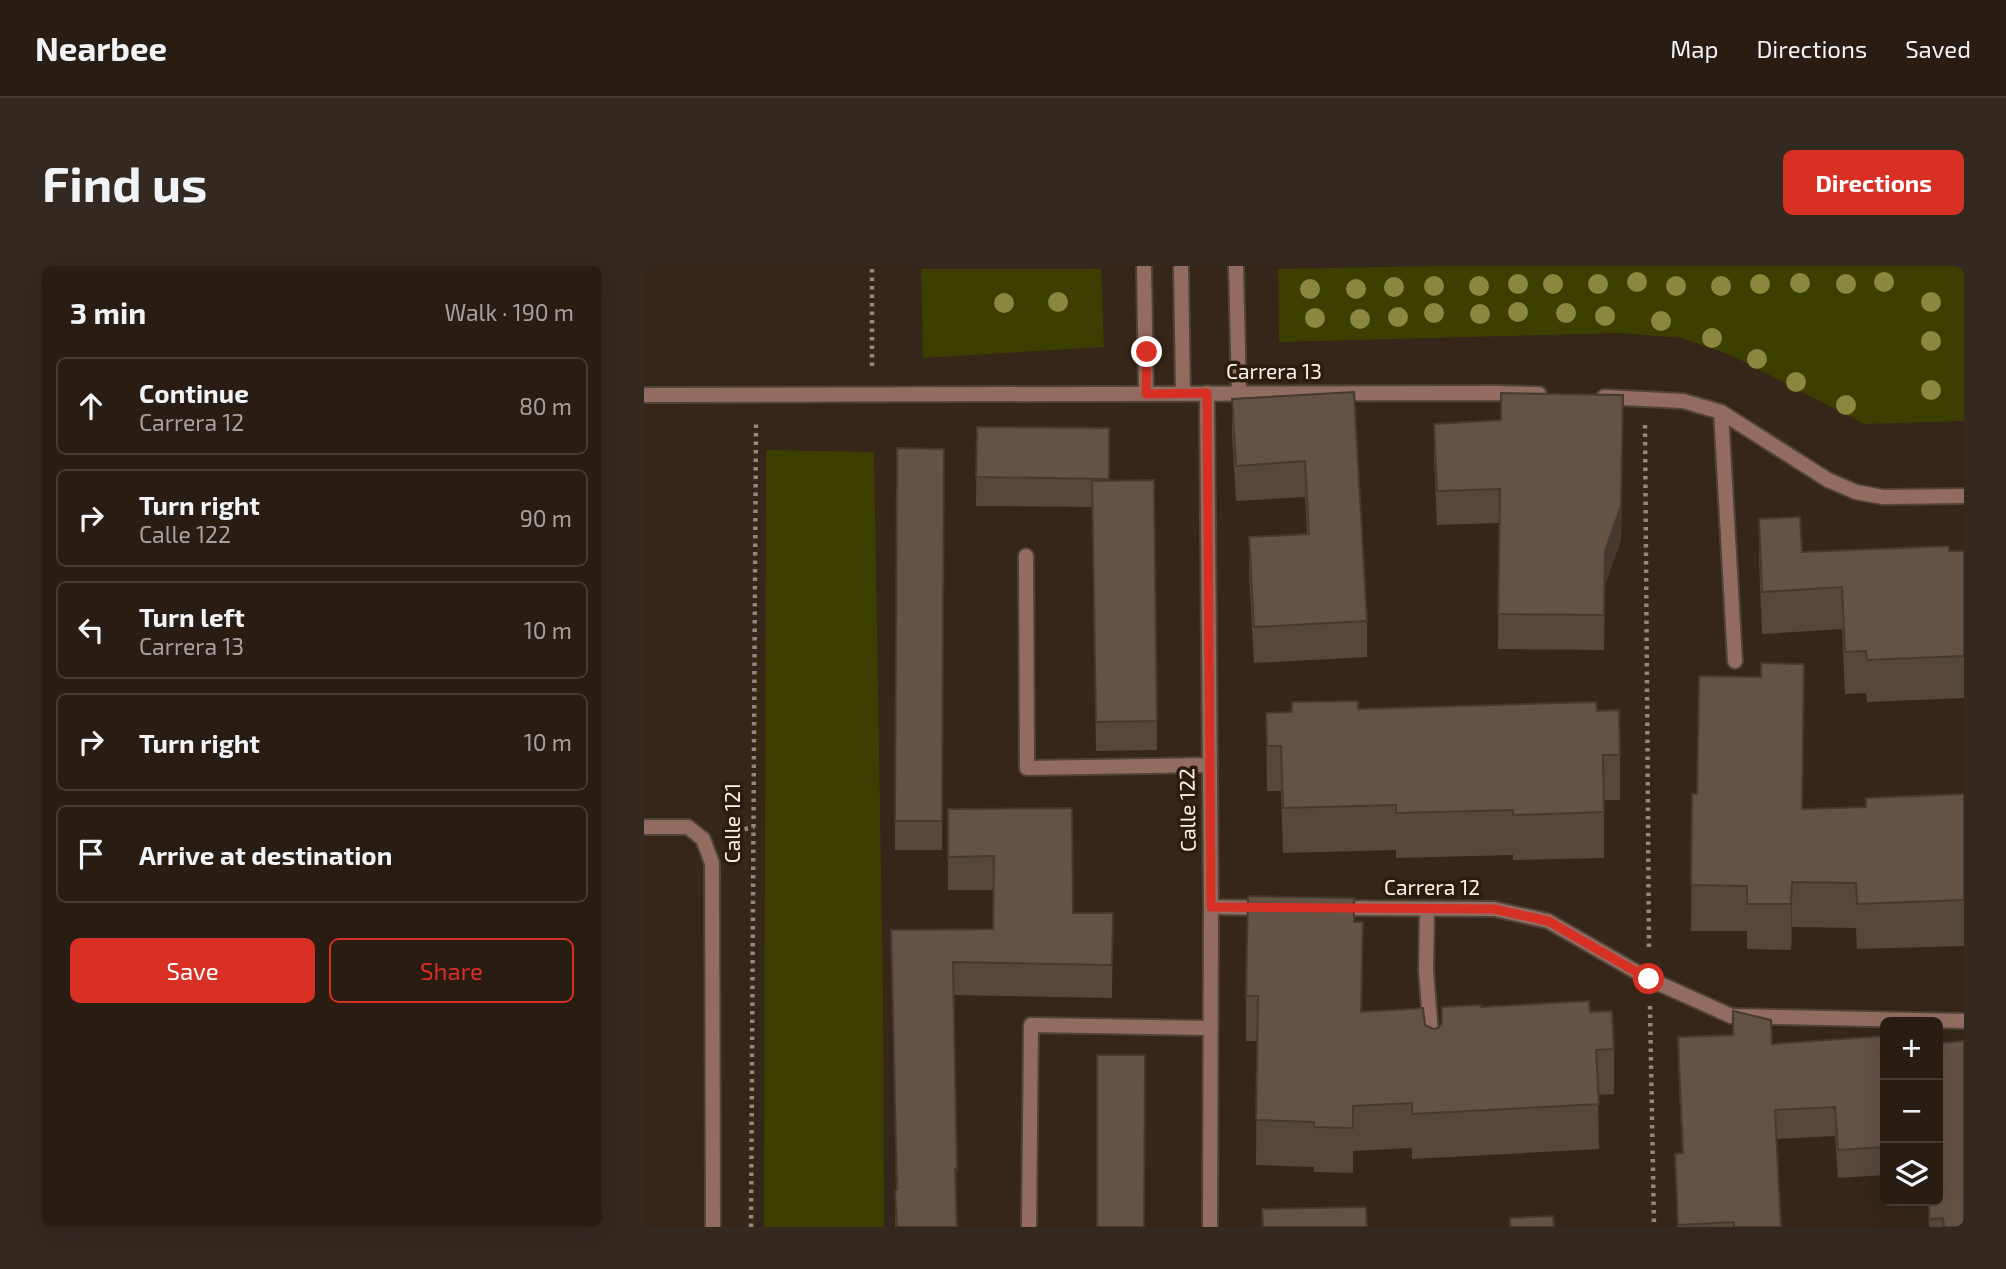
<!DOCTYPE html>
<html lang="en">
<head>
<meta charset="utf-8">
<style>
	:root { --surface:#281c13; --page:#342921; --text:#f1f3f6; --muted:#a5a1a0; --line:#443a33; --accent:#d93025 }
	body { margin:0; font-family:"Exo 2",sans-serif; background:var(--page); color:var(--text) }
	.controls { position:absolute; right:21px; bottom:21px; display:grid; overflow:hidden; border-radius:10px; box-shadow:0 7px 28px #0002 }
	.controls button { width:63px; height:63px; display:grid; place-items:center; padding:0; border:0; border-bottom:2px solid var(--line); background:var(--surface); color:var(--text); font:35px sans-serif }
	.stop { position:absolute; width:21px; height:21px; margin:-16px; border:5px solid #d93025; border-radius:50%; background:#fff }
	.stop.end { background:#d93025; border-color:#fff; box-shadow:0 2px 7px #0008 }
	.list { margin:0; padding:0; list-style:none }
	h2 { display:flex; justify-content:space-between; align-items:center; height:91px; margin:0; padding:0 28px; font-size:30px }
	h2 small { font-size:23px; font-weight:400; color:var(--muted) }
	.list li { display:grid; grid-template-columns:46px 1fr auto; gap:21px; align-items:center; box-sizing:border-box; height:98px; margin:0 14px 14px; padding:0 14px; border:2px solid var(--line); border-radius:10px }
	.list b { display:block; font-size:26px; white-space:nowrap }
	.list p { margin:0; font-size:23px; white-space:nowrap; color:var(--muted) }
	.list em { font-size:23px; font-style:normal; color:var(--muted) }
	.actions { display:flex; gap:14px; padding:21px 28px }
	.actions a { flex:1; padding:16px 0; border:2px solid var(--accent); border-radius:10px; text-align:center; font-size:24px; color:var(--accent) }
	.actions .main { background:var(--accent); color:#fff }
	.icon { flex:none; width:38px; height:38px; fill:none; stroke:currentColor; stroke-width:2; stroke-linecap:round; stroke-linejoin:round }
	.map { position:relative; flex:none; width:1320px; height:961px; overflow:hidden; border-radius:10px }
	header { display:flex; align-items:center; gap:42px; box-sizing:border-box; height:98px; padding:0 35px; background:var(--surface); border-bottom:2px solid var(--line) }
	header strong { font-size:33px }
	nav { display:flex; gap:38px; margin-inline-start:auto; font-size:24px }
	.intro { display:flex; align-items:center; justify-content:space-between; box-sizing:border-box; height:168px; padding:0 42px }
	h1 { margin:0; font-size:49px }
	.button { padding:18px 32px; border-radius:10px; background:var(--accent); color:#fff; font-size:24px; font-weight:700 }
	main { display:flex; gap:42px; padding:0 42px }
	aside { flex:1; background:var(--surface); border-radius:10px; box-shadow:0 7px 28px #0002 }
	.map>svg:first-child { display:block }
	.green { fill:#3c3f00 }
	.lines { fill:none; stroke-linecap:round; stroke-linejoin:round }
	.service-casing { stroke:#514236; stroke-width:18 }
	.minor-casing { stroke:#514236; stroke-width:18 }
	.tertiary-casing { stroke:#514236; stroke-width:18 }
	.path { stroke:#94877d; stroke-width:4.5; stroke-dasharray:3.5 5; stroke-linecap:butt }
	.service { stroke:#926c60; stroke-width:14 }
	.minor { stroke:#926c60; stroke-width:14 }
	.tertiary { stroke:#926c60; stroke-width:14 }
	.tree { fill:#8a883f }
	.wall { fill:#56473b }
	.shaded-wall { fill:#463930 }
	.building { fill:#645245; stroke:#463930; stroke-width:2 }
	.route { stroke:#d93025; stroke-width:9 }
	.labels { text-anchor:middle; stroke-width:7; stroke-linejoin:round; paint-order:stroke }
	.street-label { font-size:21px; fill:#fcf1e9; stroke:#2b1c10 }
</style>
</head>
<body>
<header>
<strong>Nearbee</strong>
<nav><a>Map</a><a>Directions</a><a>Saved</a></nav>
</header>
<div class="intro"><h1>Find us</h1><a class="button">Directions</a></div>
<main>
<aside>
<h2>3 min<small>Walk · 190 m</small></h2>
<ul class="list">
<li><svg class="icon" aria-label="ahead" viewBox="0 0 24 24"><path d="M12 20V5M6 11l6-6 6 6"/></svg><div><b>Continue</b><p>Carrera 12</p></div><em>80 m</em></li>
<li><svg class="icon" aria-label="right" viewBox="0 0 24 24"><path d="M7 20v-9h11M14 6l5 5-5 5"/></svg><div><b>Turn right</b><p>Calle 122</p></div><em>90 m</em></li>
<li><svg class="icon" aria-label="left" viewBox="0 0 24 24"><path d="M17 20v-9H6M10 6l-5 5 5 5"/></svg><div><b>Turn left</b><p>Carrera 13</p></div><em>10 m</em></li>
<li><svg class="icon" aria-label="right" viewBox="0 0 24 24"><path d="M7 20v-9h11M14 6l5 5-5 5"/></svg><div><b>Turn right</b></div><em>10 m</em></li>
<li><svg class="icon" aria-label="arrive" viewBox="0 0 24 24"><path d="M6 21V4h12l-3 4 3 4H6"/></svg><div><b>Arrive at destination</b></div></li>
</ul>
<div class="actions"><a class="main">Save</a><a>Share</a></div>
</aside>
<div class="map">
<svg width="1320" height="961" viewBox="0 0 1320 961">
	<rect width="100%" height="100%" fill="#352619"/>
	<!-- green -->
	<g class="green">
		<path d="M792,0H1320V155L1220,158L1087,89L1038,72L976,67L635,76L634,3Z"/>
		<path d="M277,3H457L460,81L279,92Z"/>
		<path d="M122,184L230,186L239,722L240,961H120Z"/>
	</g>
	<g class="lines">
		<!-- service casing -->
		<g class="service-casing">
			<g id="service">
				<path d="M500,0L502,128"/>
				<path d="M537,0L539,127"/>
				<path d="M592,0L595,127"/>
				<path d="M1077,146L1091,395"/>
				<path d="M382,290L383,502L564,499"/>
				<path d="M783,643L782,704L788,781"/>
				<path d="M385,961L387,759L565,762"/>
			</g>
		</g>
		<!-- minor casing -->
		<g class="minor-casing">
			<g id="minor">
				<path d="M563,127L567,641L566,961"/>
				<path d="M0,561H44L59,573L68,597L69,961"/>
				<path d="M567,641L622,642"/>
				<path d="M692,642L850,643L904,655L1005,713L1087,750L1320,755"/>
			</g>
		</g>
		<!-- tertiary casing -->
		<g class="tertiary-casing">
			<g id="tertiary">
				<path d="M0,129L852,127L895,128"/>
				<path d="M960,131L1039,135L1077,146L1184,214L1212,226L1239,231L1320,230"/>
			</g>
		</g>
		<!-- path -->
		<g class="path">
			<path d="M228,100V0"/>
			<path d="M1001,159L1005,682"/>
			<path d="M84,567L110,561"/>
			<path d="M1006,740L1010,961"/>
			<path d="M107,961L112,154"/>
		</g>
		<!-- service -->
		<use href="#service" class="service"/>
		<!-- minor -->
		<use href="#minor" class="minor"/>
		<!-- tertiary -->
		<use href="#tertiary" class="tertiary"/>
	</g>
	<!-- trees -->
	<g class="tree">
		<circle cx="993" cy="16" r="10"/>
		<circle cx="1240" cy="16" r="10"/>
		<circle cx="1156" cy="17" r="10"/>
		<circle cx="874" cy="18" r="10"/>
		<circle cx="909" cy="18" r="10"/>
		<circle cx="954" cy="18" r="10"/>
		<circle cx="1116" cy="18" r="10"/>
		<circle cx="1202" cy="18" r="10"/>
		<circle cx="790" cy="20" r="10"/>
		<circle cx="835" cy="20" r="10"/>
		<circle cx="1032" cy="20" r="10"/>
		<circle cx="1077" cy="20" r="10"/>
		<circle cx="750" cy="21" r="10"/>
		<circle cx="666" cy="23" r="10"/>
		<circle cx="712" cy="23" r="10"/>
		<circle cx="414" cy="36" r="10"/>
		<circle cx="1287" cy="36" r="10"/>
		<circle cx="360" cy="37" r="10"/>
		<circle cx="874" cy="46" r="10"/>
		<circle cx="790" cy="47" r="10"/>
		<circle cx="922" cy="47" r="10"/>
		<circle cx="836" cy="48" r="10"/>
		<circle cx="961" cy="50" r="10"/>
		<circle cx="754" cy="51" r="10"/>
		<circle cx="671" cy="52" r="10"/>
		<circle cx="716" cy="53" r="10"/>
		<circle cx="1017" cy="55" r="10"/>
		<circle cx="1068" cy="72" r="10"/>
		<circle cx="1287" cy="75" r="10"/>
		<circle cx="1113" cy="93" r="10"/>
		<circle cx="1152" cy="116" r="10"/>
		<circle cx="1287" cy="124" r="10"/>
		<circle cx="1202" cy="139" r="10"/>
	</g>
	<!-- wall -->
	<g class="wall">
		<path d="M710,126L723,355V391L610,397L605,307V271L663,268L661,231L592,235L588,168V133Z"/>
		<path d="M790,158L979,163L977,274L961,319L960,384L854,383L855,257L793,259L790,192Z"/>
		<path d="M333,161L465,162V215L513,455V484L452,485L448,241L332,240Z"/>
		<path d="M253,182L300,183L298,584H251Z"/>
		<path d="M1115,253L1158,286L1320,285V432L1223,436L1222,427L1201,428L1198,363L1118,368L1115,295Z"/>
		<path d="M714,443L953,445L976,489V534H960V592L869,594V589L752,592V584L639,587L637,525H623L622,447Z"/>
		<path d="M1160,443L1159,543L1222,541L1320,528V680L1213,683L1212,662L1148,661L1147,684L1103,683V665H1047L1048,528H1053Z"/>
		<path d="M304,543L429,647H469L468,732L310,729L313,961H251V924H252L247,664L349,663L350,624H304Z"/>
		<path d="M710,656H719L718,745L781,759L789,763L837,741L946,746L970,783V828L954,829L955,883L768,893V882L709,885V907L670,906V901L612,899L613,775H602V730Z"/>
		<path d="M1089,745L1128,778L1241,770V909L1194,912L1191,870L1133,873L1137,961H1033L1031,888L1038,887L1034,799V771L1089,769Z"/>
		<path d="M1284,935H1294L1320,961H1285Z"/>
	</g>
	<!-- shaded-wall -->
	<g class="shaded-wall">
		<path d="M979,163L977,274L961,319L960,384L961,285Z"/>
		<path d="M1148,616V661L1147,684V638Z"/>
	</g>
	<!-- building -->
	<g class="building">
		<path d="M710,126L723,355L610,361L605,271L665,268L661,195L592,200L588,133Z"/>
		<path d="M857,127L979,129L977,240L961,285L960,349L854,348L856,223L793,225L790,158L857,154Z"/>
		<path d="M333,161L465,162V213L332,211Z"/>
		<path d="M253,182L300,183L298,555H251Z"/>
		<path d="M510,214L513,455L452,456L448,215Z"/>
		<path d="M1156,251L1158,286L1305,280V285H1320V390L1223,394L1222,385L1201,386L1198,321L1118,326L1115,253Z"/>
		<path d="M1117,397L1160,398L1158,543L1222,541V532L1320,528V634L1213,638L1212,617L1148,616L1147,638H1103V620L1047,619L1048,528H1053L1055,410L1117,411Z"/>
		<path d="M714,435V443L952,436L953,445L975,444L976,489H959L960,546L869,549V544L752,547V539L639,542L637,480H623L622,447L648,446V436Z"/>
		<path d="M428,542L429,647H469L468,699L309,696L313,903H311L313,961H253L251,924H253L247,664L349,663L350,590L304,591V543Z"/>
		<path d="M604,630L710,632V656H719L717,746L779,742L781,759L789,763L794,762L798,757V741L837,739V741L945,735L946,746L968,745L970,783L952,784L955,838L768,848V837L709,840V862L670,861V856L612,854L614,730H602Z"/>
		<path d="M1089,745L1127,754L1128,778L1241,770V881L1194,884L1191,841L1131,844L1137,961H1090V956L1034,959L1031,888L1039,887L1034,771L1089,769Z"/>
		<path d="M1320,775V961H1300L1299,952L1285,953V935H1294V777Z"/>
		<path d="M453,789H501L500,961H453Z"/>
		<path d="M722,941L723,961H619L618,943Z"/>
		<path d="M909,950L910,961H866V952Z"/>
	</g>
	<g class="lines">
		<!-- route -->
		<path class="route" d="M503,86L502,128L563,127L567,641L850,643L904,655L1005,713"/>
	</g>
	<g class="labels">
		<!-- street labels -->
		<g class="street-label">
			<text x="630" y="113">Carrera 13</text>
			<text transform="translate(544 544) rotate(-91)" y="7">Calle 122</text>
			<text transform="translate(89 557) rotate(-90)" y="7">Calle 121</text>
			<text x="788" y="629">Carrera 12</text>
		</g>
	</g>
</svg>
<div class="controls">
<button>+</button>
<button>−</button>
<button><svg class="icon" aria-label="layers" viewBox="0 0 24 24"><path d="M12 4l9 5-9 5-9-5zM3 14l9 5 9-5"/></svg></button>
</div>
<div class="stop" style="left:1005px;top:713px"></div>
<div class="stop end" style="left:503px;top:86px"></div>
</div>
</main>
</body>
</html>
